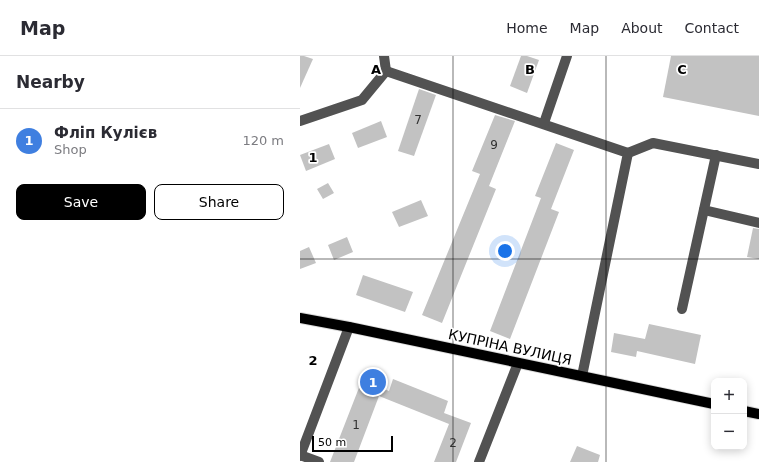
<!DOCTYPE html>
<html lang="en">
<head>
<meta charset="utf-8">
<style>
	:root { --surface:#fff; --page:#f7f7f7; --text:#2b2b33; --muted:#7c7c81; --line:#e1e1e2; --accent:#000 }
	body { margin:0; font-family:"DejaVu Sans",sans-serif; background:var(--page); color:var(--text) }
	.controls { position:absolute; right:12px; bottom:12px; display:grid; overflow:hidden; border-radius:8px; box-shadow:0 2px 10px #0003 }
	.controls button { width:36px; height:36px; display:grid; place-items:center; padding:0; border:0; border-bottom:1px solid var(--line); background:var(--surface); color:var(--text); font:20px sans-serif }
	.scale { position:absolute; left:12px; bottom:10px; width:81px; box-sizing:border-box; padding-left:4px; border:2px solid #000; border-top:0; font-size:11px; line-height:14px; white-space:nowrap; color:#000; -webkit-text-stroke:3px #fff; paint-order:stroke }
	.you { position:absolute; left:205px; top:195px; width:14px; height:14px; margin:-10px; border:3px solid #fff; border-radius:50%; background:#1a73e8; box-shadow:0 0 0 6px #1a73e833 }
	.badge { display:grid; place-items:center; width:26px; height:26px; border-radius:50%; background:var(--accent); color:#fff; font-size:13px; font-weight:700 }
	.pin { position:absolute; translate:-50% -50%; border:2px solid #fff; box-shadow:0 1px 4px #0006 }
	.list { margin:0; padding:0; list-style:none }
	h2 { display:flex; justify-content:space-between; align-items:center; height:52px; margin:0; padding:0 16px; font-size:17px }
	h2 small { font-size:13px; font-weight:400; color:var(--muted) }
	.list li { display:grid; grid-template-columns:26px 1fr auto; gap:12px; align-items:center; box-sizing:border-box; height:64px; padding:0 16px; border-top:1px solid var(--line) }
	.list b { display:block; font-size:15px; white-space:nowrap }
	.list p { margin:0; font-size:13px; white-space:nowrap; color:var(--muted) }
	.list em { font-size:13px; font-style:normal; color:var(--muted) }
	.actions { display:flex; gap:8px; padding:12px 16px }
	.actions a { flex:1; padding:9px 0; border:1px solid var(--accent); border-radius:8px; text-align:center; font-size:14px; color:var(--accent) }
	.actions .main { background:var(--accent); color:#fff }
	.map { position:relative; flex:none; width:459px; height:406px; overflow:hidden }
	header { display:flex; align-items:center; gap:24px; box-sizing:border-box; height:56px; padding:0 20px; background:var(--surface); border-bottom:1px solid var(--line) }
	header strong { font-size:19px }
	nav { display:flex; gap:22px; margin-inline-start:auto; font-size:14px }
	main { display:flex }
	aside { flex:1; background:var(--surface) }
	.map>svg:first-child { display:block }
	.building { fill:#c2c2c2 }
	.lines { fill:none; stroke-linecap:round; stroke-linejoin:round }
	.major-casing { stroke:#dbdbdb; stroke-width:12 }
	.minor { stroke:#525252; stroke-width:10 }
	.major { stroke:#000; stroke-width:10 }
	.grid { fill:none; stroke:#000; stroke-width:1; stroke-opacity:0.55 }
	.labels { text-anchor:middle; stroke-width:3.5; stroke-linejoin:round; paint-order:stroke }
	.number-label { font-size:12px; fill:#303030 }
	.street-label { font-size:14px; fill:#000; stroke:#fff }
	.grid-label { font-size:13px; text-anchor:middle; font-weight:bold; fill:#000; stroke:#fff; stroke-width:3.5; stroke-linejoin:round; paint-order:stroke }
</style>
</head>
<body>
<header>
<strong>Map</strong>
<nav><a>Home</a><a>Map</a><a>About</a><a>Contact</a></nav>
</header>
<main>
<aside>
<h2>Nearby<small></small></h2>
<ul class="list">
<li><span class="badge" style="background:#3f7fe0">1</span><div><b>Фліп Кулієв</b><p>Shop</p></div><em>120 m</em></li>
</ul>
<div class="actions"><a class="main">Save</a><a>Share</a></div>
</aside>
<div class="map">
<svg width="459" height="406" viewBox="0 0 459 406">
	<rect width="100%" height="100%" fill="#fff"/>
	<!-- building -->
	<g class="building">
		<path d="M0,0H4L13,3L0,32Z"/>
		<path d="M221,0H227L239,4L227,37L210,30Z"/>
		<path d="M371,0H459V60L363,41Z"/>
		<path d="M119,33L136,39L114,100L98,95Z"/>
		<path d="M195,59L215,65L189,130L196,133L142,267L122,259L180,118L172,115Z"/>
		<path d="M81,65L87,81L58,92L52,77Z"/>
		<path d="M256,87L274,94L251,153L259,156L210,283L190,275L241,142L235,140Z"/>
		<path d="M29,88L35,103L6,115L0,99Z"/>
		<path d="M28,127L34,137L23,143L17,133Z"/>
		<path d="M121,144L128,160L99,171L92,156Z"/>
		<path d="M453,172L459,173V203L447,201Z"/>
		<path d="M47,181L53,196L34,204L28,189Z"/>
		<path d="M9,191L16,207L0,213V195Z"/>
		<path d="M63,219L113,236L105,256L56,239Z"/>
		<path d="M349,268L401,279L395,308L337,295L336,301L311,296L314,277L345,283Z"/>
		<path d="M93,323L148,345L144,357L171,367L156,406H134L149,368L79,340L54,406H30L62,324L89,335Z"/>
		<path d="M277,390L300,399L298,406H270Z"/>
	</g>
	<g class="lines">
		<!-- major casing -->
		<g class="major-casing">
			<g id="major">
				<path d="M0,262L49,271L414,348"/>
				<path d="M444,355L459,358"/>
			</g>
		</g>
		<!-- minor -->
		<g class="minor">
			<path d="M84,0L86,15"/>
			<path d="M86,15L328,97L282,320"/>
			<path d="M0,65L62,44L86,15"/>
			<path d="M244,67L267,0"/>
			<path d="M328,97L353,87L459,108"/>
			<path d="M404,154L459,167"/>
			<path d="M382,253L416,99"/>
			<path d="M0,399L19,406"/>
			<path d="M0,400L49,271"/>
			<path d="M179,406L218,307"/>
		</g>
		<!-- major -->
		<use href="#major" class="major"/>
	</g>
	<!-- grid -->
	<path class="grid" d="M153,0V406M306,0V406M0,203H459"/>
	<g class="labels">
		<!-- number labels -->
		<g class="number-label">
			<text x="118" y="68">7</text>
			<text x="194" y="93">9</text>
			<text x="56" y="373">1</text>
			<text x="153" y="391">2</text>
		</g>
		<!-- street labels -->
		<g class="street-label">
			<text transform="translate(210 291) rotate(12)" y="5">КУПРІНА ВУЛИЦЯ</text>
		</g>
	</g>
	<g class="grid-label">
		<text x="76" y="18">A</text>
		<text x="230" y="18">B</text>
		<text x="382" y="18">C</text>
		<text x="13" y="106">1</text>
		<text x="13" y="309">2</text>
	</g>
</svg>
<div class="controls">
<button>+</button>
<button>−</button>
</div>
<div class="scale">50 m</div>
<div class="you"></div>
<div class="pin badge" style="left:73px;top:326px;background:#3f7fe0">1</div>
</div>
</main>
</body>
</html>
